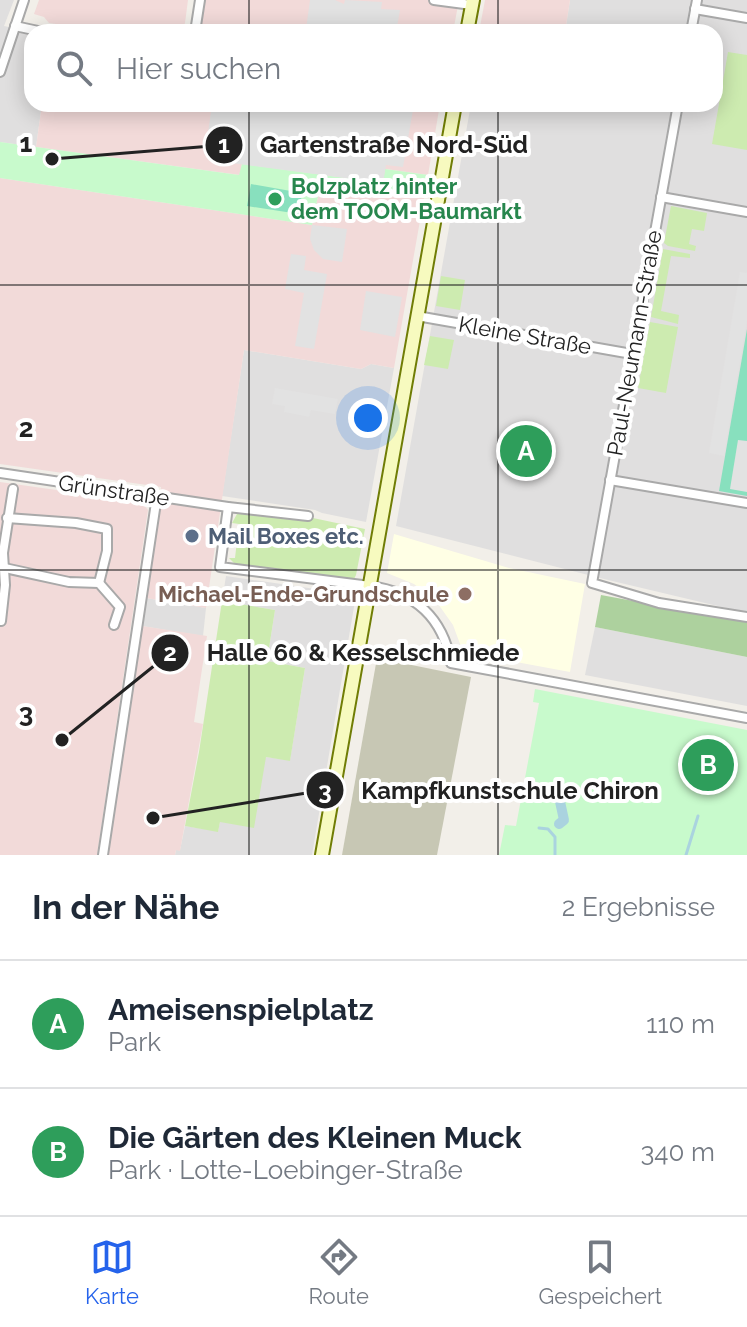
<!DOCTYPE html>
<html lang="de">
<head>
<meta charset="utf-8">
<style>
	:root { --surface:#fff; --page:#f2f2f3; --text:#1f2937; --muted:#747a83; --line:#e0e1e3; --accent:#2563eb }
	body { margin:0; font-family:Raleway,sans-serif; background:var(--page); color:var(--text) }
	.you { position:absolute; left:368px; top:418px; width:28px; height:28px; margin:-20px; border:6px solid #fff; border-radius:50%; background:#1a73e8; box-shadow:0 0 0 12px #1a73e833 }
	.badge { display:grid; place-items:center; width:52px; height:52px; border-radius:50%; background:var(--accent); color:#fff; font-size:26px; font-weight:700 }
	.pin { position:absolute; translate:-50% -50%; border:4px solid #fff; box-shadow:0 2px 8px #0006 }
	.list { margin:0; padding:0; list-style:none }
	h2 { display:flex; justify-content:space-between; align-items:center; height:104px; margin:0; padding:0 32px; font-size:34px }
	h2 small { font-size:26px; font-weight:400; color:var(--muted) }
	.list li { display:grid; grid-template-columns:52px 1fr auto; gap:24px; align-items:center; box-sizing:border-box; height:128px; padding:0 32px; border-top:2px solid var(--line) }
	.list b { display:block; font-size:30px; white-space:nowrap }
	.list p { margin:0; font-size:26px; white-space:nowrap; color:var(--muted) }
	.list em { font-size:26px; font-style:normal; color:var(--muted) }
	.icon { flex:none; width:44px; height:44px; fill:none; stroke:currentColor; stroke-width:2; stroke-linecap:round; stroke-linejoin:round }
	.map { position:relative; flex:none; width:747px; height:855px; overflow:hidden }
	.search { position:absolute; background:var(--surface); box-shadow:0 4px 20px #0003; left:24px; right:24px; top:24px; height:88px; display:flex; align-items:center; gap:20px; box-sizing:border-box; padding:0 28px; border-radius:24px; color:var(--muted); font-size:30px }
	.sheet { height:360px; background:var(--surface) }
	nav { display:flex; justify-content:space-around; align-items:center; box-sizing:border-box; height:112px; border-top:2px solid var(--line); background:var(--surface); font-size:22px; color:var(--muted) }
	nav a { display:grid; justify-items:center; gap:4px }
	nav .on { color:var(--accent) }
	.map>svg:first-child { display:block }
	.residential { fill:#e0dfdf }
	.commercial { fill:#f2dad9 }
	.education { fill:#ffffe5 }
	.construction { fill:#c7c7b4 }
	.grass { fill:#cdebb0 }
	.forest { fill:#add19e }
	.park { fill:#c8facc }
	.pitch { fill:#88e0be }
	.parking { fill:#e2e2e2 }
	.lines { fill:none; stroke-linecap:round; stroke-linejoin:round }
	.stream { stroke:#aad3df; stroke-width:3 }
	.canal { stroke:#aad3df; stroke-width:10 }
	.street-casing { stroke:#a9a9a9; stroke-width:12 }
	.secondary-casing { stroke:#707d05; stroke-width:16 }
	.street { stroke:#fff; stroke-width:8 }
	.secondary { stroke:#f7fabf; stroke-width:12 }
	.grid { fill:none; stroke:#222; stroke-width:2; stroke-opacity:0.55 }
	.leisure-dot { fill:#2e9e5b; stroke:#fff; stroke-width:3 }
	.service-dot { fill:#5c6f8a; stroke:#fff; stroke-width:3 }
	.education-dot { fill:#8d6e63; stroke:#fff; stroke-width:3 }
	.labels { text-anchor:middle; stroke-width:8; stroke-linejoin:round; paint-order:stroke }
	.leisure-label { font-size:22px; font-weight:bold; fill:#27864d; stroke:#fff; text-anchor:start }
	.street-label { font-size:22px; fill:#222; stroke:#fff }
	.service-label { font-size:22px; font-weight:bold; fill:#4e5e75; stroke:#fff; text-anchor:start }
	.education-label { font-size:22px; font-weight:bold; fill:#785e54; stroke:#fff; text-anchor:end }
	.grid-label { font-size:26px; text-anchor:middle; font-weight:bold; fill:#222; stroke:#fff; stroke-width:8; stroke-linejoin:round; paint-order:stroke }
	.leader { fill:none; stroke:#222; stroke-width:3 }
	.callout-dot { fill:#222; stroke:#fff; stroke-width:3 }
	.mark-label { font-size:24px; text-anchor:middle; font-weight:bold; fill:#fff }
	.callout-label { font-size:24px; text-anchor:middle; font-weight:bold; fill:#222; stroke:#fff; stroke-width:8; stroke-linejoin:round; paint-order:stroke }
</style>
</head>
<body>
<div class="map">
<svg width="747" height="855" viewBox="0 0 747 855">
	<rect width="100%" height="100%" fill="#f2efe9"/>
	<!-- residential -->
	<g class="residential">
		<path d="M0,0H14L4,26L34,32H32V104H42L36,147L0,142Z"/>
		<path d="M570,0H747V613L604,579L396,526L471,104H715V32H565Z"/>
		<path d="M244,350L361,369L371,364L394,368L366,522L322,513L315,510L222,496Z"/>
		<path d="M226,576L356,595L312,855H175L176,850H180L185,826L218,831L220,822L266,757L290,760L305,668L267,661L275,610L222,601Z"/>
		<path d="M146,598L206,608L203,636L142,626Z"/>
		<path d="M595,627L747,657V706L585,675Z"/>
	</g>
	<!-- commercial -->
	<g class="commercial">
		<path d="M39,0H188L185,23L182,32H112L49,23L44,17L34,14Z"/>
		<path d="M203,0H459L453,32H199Z"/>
		<path d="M485,0H570L565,32H479Z"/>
		<path d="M42,104H440L428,175L386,169L383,183L242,164L240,175L36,147Z"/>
		<path d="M0,178L312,225L320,186L353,190L355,187L424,198L394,368L371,364L361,369L244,350L206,608L146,598L161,487L0,464Z"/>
		<path d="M0,482L141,502L148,510L97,855H0Z"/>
		<path d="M142,626L207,636L194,722L203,724L180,851L176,850L175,855H108Z"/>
	</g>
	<!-- education -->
	<path class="education" d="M394,534L509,568L585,584L570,672L463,652L453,625L436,601L414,584L387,573Z"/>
	<!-- construction -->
	<path class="construction" d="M377,658L471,677L437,855H342Z"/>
	<!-- grass -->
	<g class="grass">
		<path d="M728,52L747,55V150L712,144Z"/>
		<path d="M671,206L707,213L704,231L692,229L689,244L696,246L695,251L668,246L664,243Z"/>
		<path d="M663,249L690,254V258L671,256L661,311L679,315L678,324L651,317Z"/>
		<path d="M441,276L465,280L460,310L436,306Z"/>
		<path d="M650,322L678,327L666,393L638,388Z"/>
		<path d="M430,336L454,340L448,369L424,365Z"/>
		<path d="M242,512L313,518L365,529L356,575L353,581L235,564L229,558H235L239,524L232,523L237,514Z"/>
		<path d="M222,601L275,610L267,661L305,668L290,761L266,757L254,828L220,822L218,832L185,826L199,752Z"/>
	</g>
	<!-- forest -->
	<path class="forest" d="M601,595L747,622V657L595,627Z"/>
	<!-- park -->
	<g class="park">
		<path d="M0,142L239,175L242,164L383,183L385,169L428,175L424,198L355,187L354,191L320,186L312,225L0,178Z"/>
		<path d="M502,437L553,448L549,466L498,455Z"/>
		<path d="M535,689L747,730V855H499L505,825L516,826L539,703L533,702Z"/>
	</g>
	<!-- pitch -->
	<g class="pitch">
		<path d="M251,184L302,193L299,214L247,206Z"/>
		<path d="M747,329V496L719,491Z"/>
	</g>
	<!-- parking -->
	<g class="parking">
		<path d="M310,0H335L344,4L345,0L382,2L381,9L400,10L397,27H391L392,32H298L299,28L306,29Z"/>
		<path d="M212,104H366L413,110L403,167L386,165L383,183L232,163L235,137L208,133Z"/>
		<path d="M312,225L347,229L342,262L323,259L314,250L310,239Z"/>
		<path d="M291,254L306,256L304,270L327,274L314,349L295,346L304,293L285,289Z"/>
		<path d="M740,272L747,273V321L724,456L709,453Z"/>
		<path d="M366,291L402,297L395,337L360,330Z"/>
		<path d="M275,388L338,399L335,414L311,410L309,417L284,412L285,406L272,404Z"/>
		<path d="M738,440L747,441V492L730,489Z"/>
	</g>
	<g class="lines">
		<!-- stream -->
		<g class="stream">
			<path d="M539,828L548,829L555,837V855"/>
			<path d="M686,855L698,816"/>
		</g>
		<!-- canal -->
		<path class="canal" d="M559,824L564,820L559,797"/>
		<!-- street casing -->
		<g class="street-casing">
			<g id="street">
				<path d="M434,0L472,5"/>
				<path d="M695,9L747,18"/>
				<path d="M15,26L43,32H67"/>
				<path d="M195,32L200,0"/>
				<path d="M691,32L697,0"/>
				<path d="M0,72L24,0"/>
				<path d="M678,104L592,583L659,603L747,617"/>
				<path d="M661,197L747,212"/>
				<path d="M417,316L632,354"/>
				<path d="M0,473L228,507L308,516"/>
				<path d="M610,480L747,503"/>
				<path d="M228,507L220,567L370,586C415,592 443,618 451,663L747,718"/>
				<path d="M7,518L76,523L107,529V551L99,583"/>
				<path d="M0,567L69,582L99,583L120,607L114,625"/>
				<path d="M1,621L5,585L3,553L13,489"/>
				<path d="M103,855L157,496"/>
			</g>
		</g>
		<!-- secondary casing -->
		<g class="secondary-casing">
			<g id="secondary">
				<path d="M467,32L473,0"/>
				<path d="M322,855L455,104"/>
			</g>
		</g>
		<!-- street -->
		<use href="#street" class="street"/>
		<!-- secondary -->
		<use href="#secondary" class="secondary"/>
	</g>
	<!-- grid -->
	<path class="grid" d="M249,0V32M498,0V32M249,104V855M498,104V855M0,285H747M0,570H747"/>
	<!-- markers -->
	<circle class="leisure-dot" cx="275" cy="199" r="8"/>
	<circle class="service-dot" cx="192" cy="536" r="8"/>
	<circle class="education-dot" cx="465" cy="594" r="8"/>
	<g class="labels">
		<!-- leisure labels -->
		<g class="leisure-label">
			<text x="291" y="194">Bolzplatz hinter<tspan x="291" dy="25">dem TOOM-Baumarkt</tspan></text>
		</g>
		<!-- street labels -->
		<g class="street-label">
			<text transform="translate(525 335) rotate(10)" y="8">Kleine Straße</text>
			<text transform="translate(634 343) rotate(-80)" y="8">Paul-Neumann-Straße</text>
			<text transform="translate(114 490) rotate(8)" y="8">Grünstraße</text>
		</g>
		<!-- service labels -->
		<g class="service-label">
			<text x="208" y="544">Mail Boxes etc.</text>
		</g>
		<!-- education labels -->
		<g class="education-label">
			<text x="449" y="602">Michael-Ende-Grundschule</text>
		</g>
	</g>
	<g class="grid-label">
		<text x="26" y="152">1</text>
		<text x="26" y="437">2</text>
		<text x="26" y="722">3</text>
	</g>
	<!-- callouts -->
	<path class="leader" d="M52 159L224 145M62 740L170 653M153 818L325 790"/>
	<g class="callout-dot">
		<circle cx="52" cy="159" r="8"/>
		<circle cx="62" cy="740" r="8"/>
		<circle cx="153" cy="818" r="8"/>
		<circle cx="224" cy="145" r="20"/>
		<circle cx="170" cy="653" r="20"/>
		<circle cx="325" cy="790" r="20"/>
	</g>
	<g class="mark-label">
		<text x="224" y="153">1</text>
		<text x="170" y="661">2</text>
		<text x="325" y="799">3</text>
	</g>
	<g class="callout-label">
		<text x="394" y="153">Gartenstraße Nord-Süd</text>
		<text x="363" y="661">Halle 60 &amp; Kesselschmiede</text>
		<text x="510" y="799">Kampfkunstschule Chiron</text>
	</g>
</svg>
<div class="you"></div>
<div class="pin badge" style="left:526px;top:451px;background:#2e9e5b">A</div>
<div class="pin badge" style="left:708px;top:765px;background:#2e9e5b">B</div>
<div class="search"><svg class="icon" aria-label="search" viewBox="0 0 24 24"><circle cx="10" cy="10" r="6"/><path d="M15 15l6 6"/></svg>Hier suchen</div>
</div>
<section class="sheet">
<h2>In der Nähe<small>2 Ergebnisse</small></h2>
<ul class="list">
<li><span class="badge" style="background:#2e9e5b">A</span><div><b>Ameisenspielplatz</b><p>Park</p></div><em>110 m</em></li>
<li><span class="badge" style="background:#2e9e5b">B</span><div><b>Die Gärten des Kleinen Muck</b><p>Park · Lotte-Loebinger-Straße</p></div><em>340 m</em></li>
</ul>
</section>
<nav>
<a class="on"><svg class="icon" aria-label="map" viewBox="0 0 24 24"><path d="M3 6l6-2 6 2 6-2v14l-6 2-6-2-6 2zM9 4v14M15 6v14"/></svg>Karte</a>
<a><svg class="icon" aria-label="directions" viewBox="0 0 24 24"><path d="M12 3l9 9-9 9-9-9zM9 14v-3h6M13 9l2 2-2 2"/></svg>Route</a>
<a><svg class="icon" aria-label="saved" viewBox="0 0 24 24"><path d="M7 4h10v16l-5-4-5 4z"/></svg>Gespeichert</a>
</nav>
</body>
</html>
